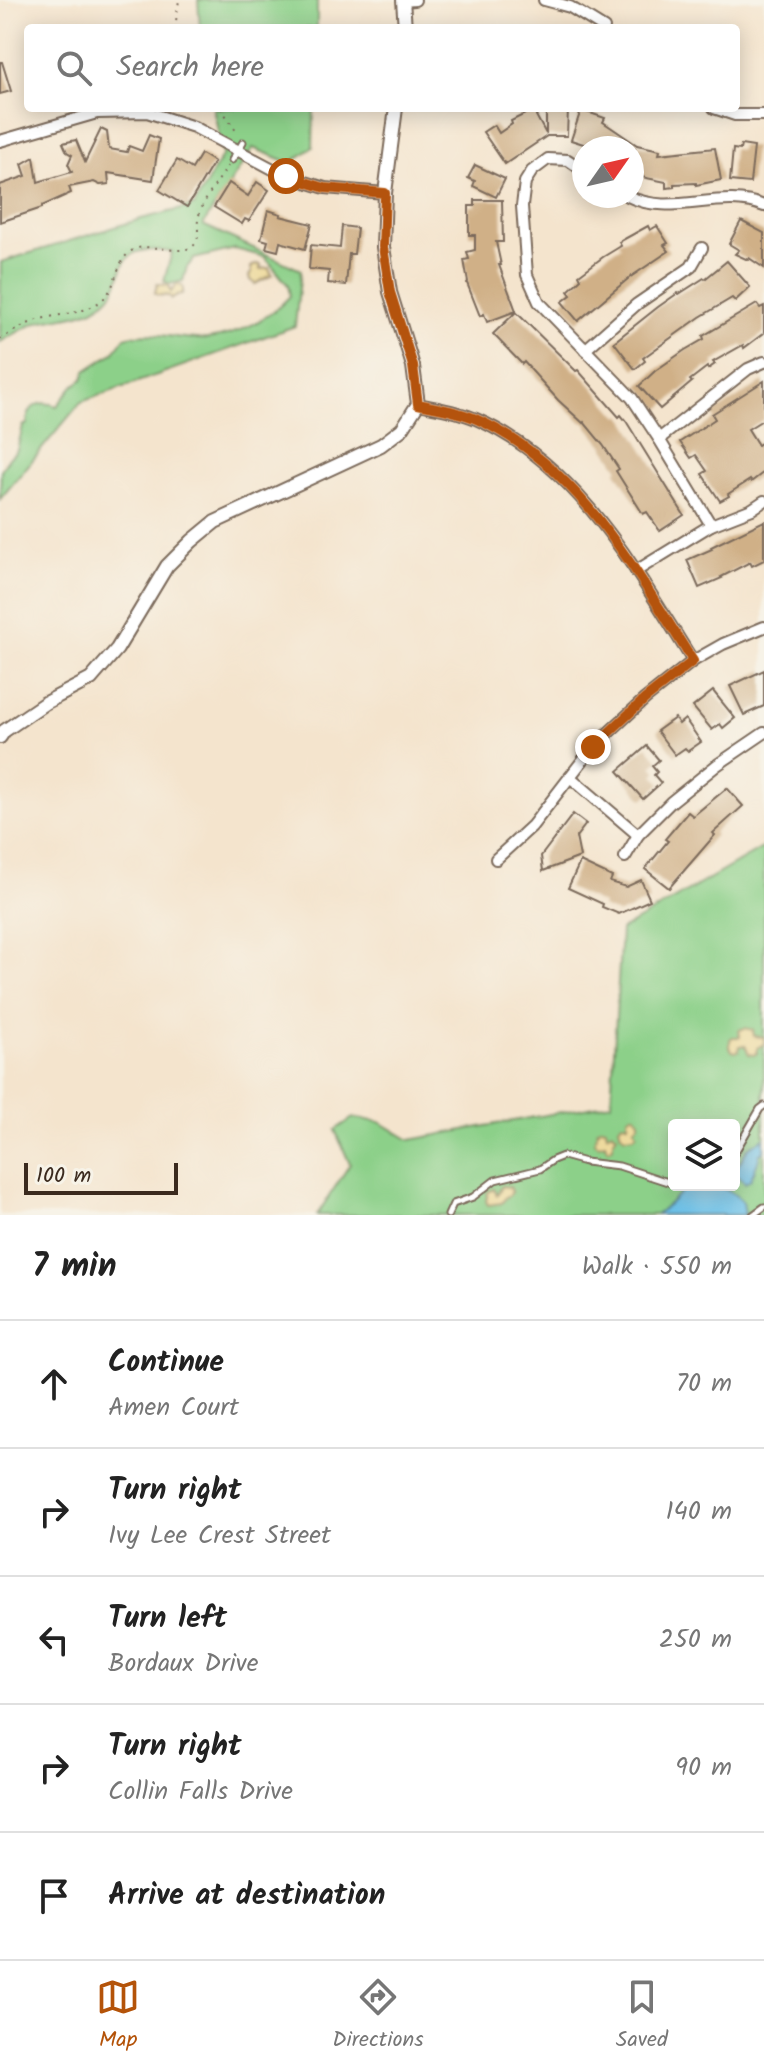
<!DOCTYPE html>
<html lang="en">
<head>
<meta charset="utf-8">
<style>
	:root { --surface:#fff; --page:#f6f6f6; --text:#222; --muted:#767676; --line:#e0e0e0; --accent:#b45309 }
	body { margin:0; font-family:Kalam,sans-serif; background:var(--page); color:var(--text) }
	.controls { position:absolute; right:24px; bottom:24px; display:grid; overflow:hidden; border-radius:8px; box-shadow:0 4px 20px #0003 }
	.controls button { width:72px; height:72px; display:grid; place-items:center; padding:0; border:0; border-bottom:2px solid var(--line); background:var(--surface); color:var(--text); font:40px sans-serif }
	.compass { position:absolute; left:572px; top:136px; width:72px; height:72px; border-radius:50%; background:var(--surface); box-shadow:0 4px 20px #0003; rotate:56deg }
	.scale { position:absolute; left:24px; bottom:20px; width:154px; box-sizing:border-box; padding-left:8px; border:4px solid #3b2a1e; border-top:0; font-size:22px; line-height:28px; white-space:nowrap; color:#3b2a1e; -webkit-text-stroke:6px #f7f3e8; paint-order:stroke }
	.stop { position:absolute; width:24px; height:24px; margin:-18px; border:6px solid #b45309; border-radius:50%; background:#fff }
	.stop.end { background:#b45309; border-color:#fff; box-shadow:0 2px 8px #0008 }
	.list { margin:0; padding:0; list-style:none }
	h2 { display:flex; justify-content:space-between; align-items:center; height:104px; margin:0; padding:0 32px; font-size:34px }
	h2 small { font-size:26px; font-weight:400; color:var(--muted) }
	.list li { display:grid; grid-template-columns:52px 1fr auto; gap:24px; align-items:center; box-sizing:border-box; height:128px; padding:0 32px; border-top:2px solid var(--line) }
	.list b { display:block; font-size:30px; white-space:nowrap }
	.list p { margin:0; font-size:26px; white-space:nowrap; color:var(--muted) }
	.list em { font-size:26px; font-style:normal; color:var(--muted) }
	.icon { flex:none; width:44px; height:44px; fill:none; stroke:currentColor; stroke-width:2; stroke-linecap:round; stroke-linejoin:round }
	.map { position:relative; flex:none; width:764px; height:1215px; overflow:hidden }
	.search { position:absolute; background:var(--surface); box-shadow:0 4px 20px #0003; left:24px; right:24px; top:24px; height:88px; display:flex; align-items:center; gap:20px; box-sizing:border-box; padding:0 28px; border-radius:8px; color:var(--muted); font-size:30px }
	.sheet { height:744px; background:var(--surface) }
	nav { display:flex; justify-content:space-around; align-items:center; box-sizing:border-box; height:112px; border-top:2px solid var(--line); background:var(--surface); font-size:22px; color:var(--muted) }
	nav a { display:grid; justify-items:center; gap:4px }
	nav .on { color:var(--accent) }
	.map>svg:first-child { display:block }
	.green { fill:#8cd089; stroke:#647d54; stroke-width:2; fill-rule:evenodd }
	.sand { fill:#eeda9e; stroke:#94825e; stroke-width:2 }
	.water { fill:#6cc1e9; stroke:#547684; stroke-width:2 }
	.building { fill:#d0b087 }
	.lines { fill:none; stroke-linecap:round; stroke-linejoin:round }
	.service-casing { stroke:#7c6b5b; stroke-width:9 }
	.minor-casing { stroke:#7c6b5b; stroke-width:14 }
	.tertiary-casing { stroke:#7c6b5b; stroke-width:16 }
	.path { stroke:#7c6b5b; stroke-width:2; stroke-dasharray:2 6; stroke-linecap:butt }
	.service { stroke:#fff; stroke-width:5 }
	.minor { stroke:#fff; stroke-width:10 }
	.tertiary { stroke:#fff; stroke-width:12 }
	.route { stroke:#b45309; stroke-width:10 }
</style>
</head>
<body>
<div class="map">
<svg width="764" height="1215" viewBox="0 0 764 1215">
	<rect width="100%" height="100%" fill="#f7f3e8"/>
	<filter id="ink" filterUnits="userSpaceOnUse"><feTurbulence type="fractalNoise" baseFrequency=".0125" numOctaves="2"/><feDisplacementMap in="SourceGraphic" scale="16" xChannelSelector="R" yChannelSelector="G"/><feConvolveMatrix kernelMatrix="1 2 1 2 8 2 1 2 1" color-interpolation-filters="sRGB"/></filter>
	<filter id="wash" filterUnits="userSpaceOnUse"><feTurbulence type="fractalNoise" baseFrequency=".006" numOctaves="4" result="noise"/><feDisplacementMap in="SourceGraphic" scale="32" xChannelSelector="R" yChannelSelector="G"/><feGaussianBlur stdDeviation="1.8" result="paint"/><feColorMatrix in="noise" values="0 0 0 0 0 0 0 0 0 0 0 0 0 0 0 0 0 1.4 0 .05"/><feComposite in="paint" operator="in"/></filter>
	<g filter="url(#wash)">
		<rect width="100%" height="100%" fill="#f4e4cd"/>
		<!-- green -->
		<g class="green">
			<path d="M198,0H317V28H200Z"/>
			<path d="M213,108H314L313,147L291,163L253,148L203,225L301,270L295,326L81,402L0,499L1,470L9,458L17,450L23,426L27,424C28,405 40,399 57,406L72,387L83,379L86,371L113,353L125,337C152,329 180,341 207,339C237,336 270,318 290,296L288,285L265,257L235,249L194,259L187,267L183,281L170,284L164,281L172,252C98,241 141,284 93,309C77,317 56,317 39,322C25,327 13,335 0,342L1,262L141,219L194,206L223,154Z"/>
			<path d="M764,847V1215H317L350,1164L335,1130L353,1118L380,1122L410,1140L611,1103L621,930ZM674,1125H734V1185H674Z"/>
		</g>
		<!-- sand -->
		<g class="sand">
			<path d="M257,264L261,265L260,269L269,268L272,275L255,284L250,280L249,276L252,272L251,267Z"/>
			<path d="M157,284L168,285L171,292L176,285L179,284L183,287V293L172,299L169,296L158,295L155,293Z"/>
			<path d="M745,1028L753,1030L754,1036L764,1037V1044L757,1048V1053L754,1055L749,1054L745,1045L740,1046L739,1050L736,1052L732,1051L730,1047V1039L733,1037H740L739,1030Z"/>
			<path d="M632,1115H635L639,1120V1124L634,1128L637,1133L634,1136L626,1137L621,1134L619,1127L622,1123L628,1124V1118Z"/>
			<path d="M601,1127L606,1128L607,1134L612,1131L617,1135L613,1141V1146L610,1149H607L605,1143L598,1145L594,1142L598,1129Z"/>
			<path d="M502,1186L510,1187L512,1191L510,1195L506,1197L502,1203L488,1205L486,1201L488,1192L494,1189L497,1195Z"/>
		</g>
		<!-- water -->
		<g class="water">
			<path d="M764,1138V1151L759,1155C760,1161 753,1173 750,1180L745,1183L736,1174V1169L748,1148Z"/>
			<path d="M694,1185C716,1187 727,1185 743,1202L745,1215H656C661,1209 667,1207 672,1201C679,1193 684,1189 694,1185Z"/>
		</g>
		<g id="blocks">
			<!-- building -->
			<g class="building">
				<path d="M0,62H2L11,91L0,94Z"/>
				<path d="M546,108H568L567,136H547L505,164L483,132L494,125L499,133L512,124L511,121L533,110L546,134Z"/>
				<path d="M581,110L605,118L603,122L637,145L660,150L659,154L715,148L721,180L696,185V183L674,184V187L666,188V182L632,175L635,148H596L571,140Z"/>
				<path d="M101,129L107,132L109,149L127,152L129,146L142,151L149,135L159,139L153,180L108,173L109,184L100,185L94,182L69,187L71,193L42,206V208L0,222V185L26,176L22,164L34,157L38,182L72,172L68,164L72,155L67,152L63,143L76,140L85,162Z"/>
				<path d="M741,145L754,147L750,183L730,181L733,149L740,150Z"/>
				<path d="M201,154L214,162L187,207L159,190L177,160L192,169Z"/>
				<path d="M475,165L505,179L496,197L473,186L475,181L468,178Z"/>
				<path d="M257,182L269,190L249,221L245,219L242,224L214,207L229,183L248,196Z"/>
				<path d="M475,200H502L503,242H496L501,265H499L516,311L487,322L484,314L480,316L467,283L468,282L464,260L469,259L467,252L475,250V235H469V206H475Z"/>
				<path d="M268,210L281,214L280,216L312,224L305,249L280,242L278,251L266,248L268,241L261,239Z"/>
				<path d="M741,221L764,233V268L749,258L748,260L735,254L739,250L729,244Z"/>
				<path d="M342,226L357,228L354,254H349L346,285L328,283L329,271L309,269L311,245L340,248Z"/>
				<path d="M648,226L650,230L657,226L668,243L664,245L669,251L629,278L578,321L562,302L571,295L568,291L581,279L579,275L603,257L621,246L619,242Z"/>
				<path d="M727,261L750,287L735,301L732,298L700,317L643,358L645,361L635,369L614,342L658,307L678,293L679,294L704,278L705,279Z"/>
				<path d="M757,304L760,308L764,306V333L744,348L743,345L713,362L715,364L708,369L707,367L690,380L692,382L660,409L639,386L655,371L685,350L704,339L703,336Z"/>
				<path d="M516,312L576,371L578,370L619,417L621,415L626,421L684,515L660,531L647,512L643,514L616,471L619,469L603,445L584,422L583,423L558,400L524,362L522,364L493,334Z"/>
				<path d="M764,381V419L748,429L758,445L764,441V472L751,482L750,480L728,494L729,496L720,501L702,474L707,471L696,455L691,458L680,442L715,419L712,414Z"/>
				<path d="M764,521V560L752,566L750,562L721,577L722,578L699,588L687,560L712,549L711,547Z"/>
				<path d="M764,670V706L744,715L730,686Z"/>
				<path d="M713,691L735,718L723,728L720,724L712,730L693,707Z"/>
				<path d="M675,718L679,724L685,719L701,742L688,751L685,748L675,755L657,731Z"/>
				<path d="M647,746L659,760L652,766L657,772L654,775L661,783L643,799L618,771Z"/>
				<path d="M727,788L743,806L713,833L715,835L669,888L645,869L668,841L665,839L688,812L693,816Z"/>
				<path d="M573,814L586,824L576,837L580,857L543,871L541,856Z"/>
				<path d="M580,862L612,877L610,882L626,887L641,880L650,900L619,914L602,907L603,904L568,888Z"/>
			</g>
		</g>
	</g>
	<g filter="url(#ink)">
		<use href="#blocks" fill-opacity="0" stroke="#7c6b5b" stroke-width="2"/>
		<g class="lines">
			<!-- service casing -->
			<g class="service-casing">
				<g id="service">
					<path d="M232,160L243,142"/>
					<path d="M734,1154L760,1109L764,1106"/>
					<path d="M448,1215L453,1204L473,1197L495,1180L540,1169L553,1160L563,1156L585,1162L619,1166L674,1184"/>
					<path d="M753,1215L764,1207"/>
				</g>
			</g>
			<!-- minor casing -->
			<g class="minor-casing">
				<g id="minor">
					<path d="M544,0L570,7L604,28"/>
					<path d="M403,1L415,0"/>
					<path d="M714,108L735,115H764"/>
					<path d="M0,141L97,113L147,112L194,127L286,176L325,188L385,193"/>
					<path d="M584,171L568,160L548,159L532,171L525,182L522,206L527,275L539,302L632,398L659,439L711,525"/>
					<path d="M628,196C671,218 721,188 764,206"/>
					<path d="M585,350L637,304L691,267L702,248"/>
					<path d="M418,404C437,408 458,411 476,419C579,464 636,571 693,661"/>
					<path d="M659,439L748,369L764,362"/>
					<path d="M636,571L711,525L752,509L764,501"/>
					<path d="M570,777L638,835"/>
					<path d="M625,857L638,835L671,802L717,765L764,733"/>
					<path d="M496,859L532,826L593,747L645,699L693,661L723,644L764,627"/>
				</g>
			</g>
			<!-- tertiary casing -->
			<g class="tertiary-casing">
				<g id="tertiary">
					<path d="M403,0L405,28"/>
					<path d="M0,737L4,731L45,703L91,679L117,649L167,566L192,541L215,522L381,445L402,429L418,404L413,366L390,292L383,247L385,193L396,108"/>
				</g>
			</g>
			<!-- path -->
			<g class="path">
				<path d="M175,28L179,0"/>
				<path d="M221,108L238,134"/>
				<path d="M0,339C14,331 28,322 45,318C65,313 86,314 103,299C119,285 114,259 135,249C150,242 184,258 195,244C200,238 197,227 198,220C200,204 219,180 228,166"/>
			</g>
			<!-- service -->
			<use href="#service" class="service"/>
			<!-- minor -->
			<use href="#minor" class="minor"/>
			<!-- tertiary -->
			<use href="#tertiary" class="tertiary"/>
		</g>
	</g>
	<g class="lines" filter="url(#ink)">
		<!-- route -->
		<path class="route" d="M286,176L325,188L385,193L383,247L390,292L413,366L418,404C437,408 458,411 476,419C579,464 635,571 693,661L645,699L593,747"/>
	</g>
</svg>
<div class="controls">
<button><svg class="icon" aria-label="layers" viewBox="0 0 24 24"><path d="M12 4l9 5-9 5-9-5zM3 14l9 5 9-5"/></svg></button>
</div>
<svg class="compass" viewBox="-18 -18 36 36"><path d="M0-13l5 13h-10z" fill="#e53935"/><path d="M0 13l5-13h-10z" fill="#767676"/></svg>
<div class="scale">100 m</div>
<div class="stop" style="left:286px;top:176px"></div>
<div class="stop end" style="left:593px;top:747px"></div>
<div class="search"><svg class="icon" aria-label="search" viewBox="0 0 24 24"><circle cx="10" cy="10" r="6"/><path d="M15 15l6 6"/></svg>Search here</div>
</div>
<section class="sheet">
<h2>7 min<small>Walk · 550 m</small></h2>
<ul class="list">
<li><svg class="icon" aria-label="ahead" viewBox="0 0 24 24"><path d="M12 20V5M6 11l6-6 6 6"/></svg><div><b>Continue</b><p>Amen Court</p></div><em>70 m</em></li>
<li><svg class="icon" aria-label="right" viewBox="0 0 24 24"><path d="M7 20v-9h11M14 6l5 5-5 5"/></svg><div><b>Turn right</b><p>Ivy Lee Crest Street</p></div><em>140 m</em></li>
<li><svg class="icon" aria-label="left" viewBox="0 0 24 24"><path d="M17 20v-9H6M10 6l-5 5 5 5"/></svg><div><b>Turn left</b><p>Bordaux Drive</p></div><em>250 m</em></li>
<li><svg class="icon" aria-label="right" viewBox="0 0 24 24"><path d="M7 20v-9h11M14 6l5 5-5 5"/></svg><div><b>Turn right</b><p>Collin Falls Drive</p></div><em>90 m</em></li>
<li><svg class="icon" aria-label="arrive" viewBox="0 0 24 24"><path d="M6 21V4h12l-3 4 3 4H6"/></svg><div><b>Arrive at destination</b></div></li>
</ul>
</section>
<nav>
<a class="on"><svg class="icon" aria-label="map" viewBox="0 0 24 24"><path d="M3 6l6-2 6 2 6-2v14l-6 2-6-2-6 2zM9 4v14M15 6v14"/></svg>Map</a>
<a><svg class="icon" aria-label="directions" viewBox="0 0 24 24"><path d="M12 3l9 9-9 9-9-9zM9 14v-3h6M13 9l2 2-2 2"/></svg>Directions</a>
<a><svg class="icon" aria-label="saved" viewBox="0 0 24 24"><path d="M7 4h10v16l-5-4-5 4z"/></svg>Saved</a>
</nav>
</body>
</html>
